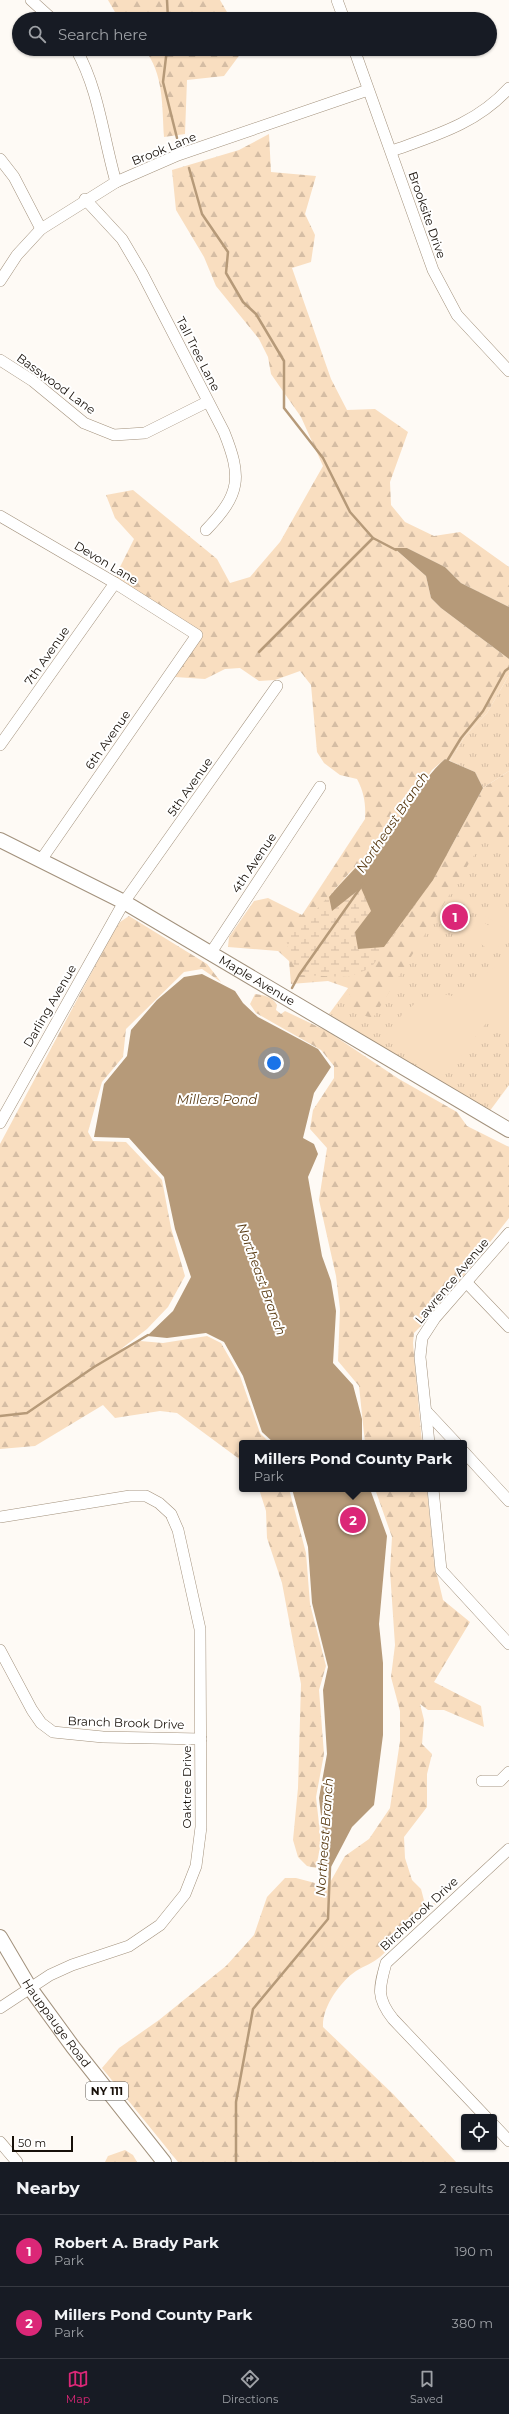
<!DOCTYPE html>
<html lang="en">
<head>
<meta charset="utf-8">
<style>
	:root { --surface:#171b24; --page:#20242c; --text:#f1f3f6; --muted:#9ea1a6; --line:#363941; --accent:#db2777 }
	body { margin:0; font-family:Montserrat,sans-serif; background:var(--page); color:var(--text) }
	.controls { position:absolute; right:12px; bottom:12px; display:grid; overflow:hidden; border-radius:4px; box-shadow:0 1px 3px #0004 }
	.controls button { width:36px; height:36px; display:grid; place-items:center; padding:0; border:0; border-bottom:1px solid var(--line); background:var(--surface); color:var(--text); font:20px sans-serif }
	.scale { position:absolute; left:12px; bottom:10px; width:61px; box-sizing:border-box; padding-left:4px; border:2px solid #171009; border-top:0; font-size:11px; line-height:14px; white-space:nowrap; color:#171009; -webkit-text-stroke:3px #fff; paint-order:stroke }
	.you { position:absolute; left:274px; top:1063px; width:14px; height:14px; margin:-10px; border:3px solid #fff; border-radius:50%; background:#1a73e8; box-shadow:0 0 0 6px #1a73e833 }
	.badge { display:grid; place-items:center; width:26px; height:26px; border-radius:50%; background:var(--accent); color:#fff; font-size:13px; font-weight:700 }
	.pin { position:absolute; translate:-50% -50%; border:2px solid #fff; box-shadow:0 1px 4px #0006 }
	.popup { position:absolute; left:239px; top:1440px; width:228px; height:52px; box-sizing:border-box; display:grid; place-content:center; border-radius:4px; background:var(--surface); filter:drop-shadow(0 1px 3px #0005); font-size:13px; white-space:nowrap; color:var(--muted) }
	.popup b { font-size:15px; color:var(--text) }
	.popup::after { content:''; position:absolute; left:50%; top:100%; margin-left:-8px; border:8px solid transparent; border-top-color:var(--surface) }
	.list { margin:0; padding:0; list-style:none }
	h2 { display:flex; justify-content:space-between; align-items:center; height:52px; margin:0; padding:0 16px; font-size:17px }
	h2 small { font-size:13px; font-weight:400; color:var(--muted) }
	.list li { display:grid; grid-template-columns:26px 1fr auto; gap:12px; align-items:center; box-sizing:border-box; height:72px; padding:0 16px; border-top:1px solid var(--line) }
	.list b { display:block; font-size:15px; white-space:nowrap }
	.list p { margin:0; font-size:13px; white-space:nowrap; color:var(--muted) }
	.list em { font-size:13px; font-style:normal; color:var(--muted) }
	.icon { flex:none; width:22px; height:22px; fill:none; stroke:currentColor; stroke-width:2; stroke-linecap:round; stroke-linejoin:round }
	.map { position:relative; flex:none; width:509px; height:2162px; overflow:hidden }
	.search { position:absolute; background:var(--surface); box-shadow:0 1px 3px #0004; left:12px; right:12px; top:12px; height:44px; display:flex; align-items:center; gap:10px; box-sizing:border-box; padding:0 14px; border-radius:22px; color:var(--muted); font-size:15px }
	.sheet { height:196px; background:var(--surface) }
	nav { display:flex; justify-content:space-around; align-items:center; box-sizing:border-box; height:56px; border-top:1px solid var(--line); background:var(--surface); font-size:11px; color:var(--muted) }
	nav a { display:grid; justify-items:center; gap:2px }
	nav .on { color:var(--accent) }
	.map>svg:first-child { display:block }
	.grass { fill:url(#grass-tufts) }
	.forest { fill:url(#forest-firs) }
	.wetland { fill:url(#wetland-marsh) }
	.pitch { fill:#f9dec0 }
	.water { fill:#b69a79 }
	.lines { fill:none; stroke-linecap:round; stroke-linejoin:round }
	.stream { stroke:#b69a79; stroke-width:2.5 }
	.minor-casing { stroke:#a2917c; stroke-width:12 }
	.major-casing { stroke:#a2917c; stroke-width:16 }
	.minor { stroke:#fff; stroke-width:11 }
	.major { stroke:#fff; stroke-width:14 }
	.labels { text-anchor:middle; stroke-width:4; stroke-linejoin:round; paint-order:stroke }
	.shield { fill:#fff; stroke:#5d5853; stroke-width:1 }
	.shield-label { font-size:11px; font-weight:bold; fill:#171009 }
	.street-label { font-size:12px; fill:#171009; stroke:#fff }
	.water-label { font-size:13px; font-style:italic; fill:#5b3d15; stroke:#fff }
</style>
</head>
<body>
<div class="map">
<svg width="509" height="2162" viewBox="0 0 509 2162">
	<defs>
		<pattern id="grass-tufts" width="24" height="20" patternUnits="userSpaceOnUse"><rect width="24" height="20" fill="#f9dec0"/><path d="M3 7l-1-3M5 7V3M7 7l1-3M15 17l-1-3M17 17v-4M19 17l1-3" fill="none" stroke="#d5bda4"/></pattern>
		<pattern id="forest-firs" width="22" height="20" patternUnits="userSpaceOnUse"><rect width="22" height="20" fill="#f9dec0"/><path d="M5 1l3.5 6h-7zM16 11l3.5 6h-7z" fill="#d5bda4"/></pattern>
		<pattern id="wetland-marsh" width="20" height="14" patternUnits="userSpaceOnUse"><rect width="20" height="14" fill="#f9dec0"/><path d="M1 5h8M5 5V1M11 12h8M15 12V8" fill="none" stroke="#d5bda4"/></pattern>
	</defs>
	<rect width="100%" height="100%" fill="#fefaf5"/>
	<!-- grass -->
	<g class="grass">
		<path d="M509,675V771L483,788L475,772L450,761L465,736L487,713Z"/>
		<path d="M474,817L509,845V1085L489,1112L329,1014Z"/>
	</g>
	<!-- forest -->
	<g class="forest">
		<path d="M108,0H220L231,19H119Z"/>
		<path d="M144,49H244L224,76L187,80L185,134L164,137C162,107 164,73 144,49Z"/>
		<path d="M269,134L271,172L316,176L305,214L315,235L311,262L292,268L331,379L347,410L375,409L408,432L390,482L391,505L405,522L434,536L460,532L509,567V607L461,583L445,567L407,548L395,549L426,576L431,598L441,608L509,659V675L487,713L465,736L450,761L445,759L432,770L395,824L376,848L351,871L329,896L433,880L483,788L509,771V854L490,838L484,839L373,1018L354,1013L348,988L328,981L291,984L289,961L278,951L228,947L229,937L254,901L268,898L302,915L365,819C366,804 364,792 357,779L340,775L324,763L317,752L311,685L300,671L275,680L259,681L240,668L225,669L205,679L175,677L202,633L114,579L134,539L115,518L106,495L133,490L217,559L230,583L250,577L280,542L323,466L301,417L271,374L268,357L259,339L216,286L204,257L176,210L172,170L239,150Z"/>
		<path d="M129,916L207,964L221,982L202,969L184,972L126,1029L123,1057L102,1082L88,1132L93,1141L126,1142L162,1180L171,1228L185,1276L168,1307L147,1329L121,1349L140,1341L163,1343L207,1336L221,1343L240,1376L260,1433L270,1443H242V1461L177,1413L160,1411L115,1418L103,1405L35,1446L0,1449V1144L111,936L120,922Z"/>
		<path d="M255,994C264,995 273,997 277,1005L276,1010L281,1014L285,1011L327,1031L399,1079L457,1112L467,1126L509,1147V1218L436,1311L414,1333L413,1343L422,1443H365L359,1386L338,1361L340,1309L336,1276L319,1200L327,1148L310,1129L313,1110L334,1078V1066L321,1050L256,1013L250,1004Z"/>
		<path d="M259,1489H289L306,1553L310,1604L326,1666L319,1690L324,1754L316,1797L321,1842L316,1868L307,1866L298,1857L293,1840L298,1788L301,1684L282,1583L267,1538L266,1511Z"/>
		<path d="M375,1489H427L434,1562L443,1600L470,1622L434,1682L481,1706L484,1727L444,1710H428L420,1704L424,1720L422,1744L432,1754L427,1774V1807L404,1837L405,1858L412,1880L421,1889L426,1908L443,1898C422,1918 401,1938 380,1957C373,1963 364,1966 356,1971C340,1982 322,2007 323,2027L393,2094L456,2162H178L102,2068L119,2048L159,2020L226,1966L254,1935L267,1897L285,1878H296L315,1883L316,1892L324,1893L345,1856L369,1839L390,1808L400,1741V1711L391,1677L395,1645L390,1571L392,1537Z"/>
		<path d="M125,2150L133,2155L137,2162H105L108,2156Z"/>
	</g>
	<!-- wetland -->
	<path class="wetland" d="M395,824L434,862L433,880L371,968L348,977L299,975L290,956L286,939L292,929L305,922Z"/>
	<!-- pitch -->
	<g class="pitch">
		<path d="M492,903L509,915V931L484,915Z"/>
		<path d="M479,919L505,937L494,953L467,935Z"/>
		<path d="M509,958V1039L487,1022L448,1073L441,1075L384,1037C399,1016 425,985 455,997C462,1000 469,1008 475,1012L458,998L478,978Z"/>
	</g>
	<!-- water -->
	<g class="water">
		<path d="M394,548H407L445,567L461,583L509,607V659L441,608L431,598L426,576Z"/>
		<path d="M445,759L475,772L483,788L433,880L384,947L358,949L355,932L371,911L361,888L332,911L329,897C350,872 375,850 395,824C412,803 424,777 445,759Z"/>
		<path d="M202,974L235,991L243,1003L258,1017L318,1049L331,1067L314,1093L303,1138L314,1144L318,1154L308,1177L322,1256L331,1281L336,1311L333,1363L353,1385L362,1419V1443H274L262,1432L243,1376L224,1342L206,1333L167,1338L147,1336L173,1311L191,1277L175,1229L164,1177L129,1138L94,1137L104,1084L127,1056L131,1030L157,1000L184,977Z"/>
		<path d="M292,1489H370L387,1536L379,1624L383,1663V1735L374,1805L352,1827L330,1869L319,1870L324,1841L319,1798L327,1754L323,1690L328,1667L312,1603L308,1547Z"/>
	</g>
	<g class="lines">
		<!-- stream -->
		<g class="stream">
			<path d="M167,0L168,19"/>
			<path d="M167,49L163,82L177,138"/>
			<path d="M189,168L202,214L228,252L226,273L243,302L256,314L284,361V408L323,458L350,512L373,538"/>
			<path d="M259,652L373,538L396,550"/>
			<path d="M447,761L461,738L483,711L505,671L509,668"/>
			<path d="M292,988L299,975L363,884"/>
			<path d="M0,1416L27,1413L94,1367L148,1335"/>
			<path d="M236,2162V2102L253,2009L328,1919L330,1867"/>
		</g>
		<!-- minor casing -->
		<g class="minor-casing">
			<g id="minor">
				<path d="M31,0L52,19"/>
				<path d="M337,0L344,19"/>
				<path d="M76,49C99,90 103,137 116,182"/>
				<path d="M354,49L433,270L457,315L509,371"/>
				<path d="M392,151C436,135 476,124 509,88"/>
				<path d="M0,159L14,177L41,229"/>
				<path d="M85,199L122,239L142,273L224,432C242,477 241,494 206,530"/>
				<path d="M0,281L17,255L41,229L116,182L178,155L368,90"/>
				<path d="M0,360L33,381L84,423L114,435L145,433L207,402"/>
				<path d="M0,516L115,583L197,635L41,860"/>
				<path d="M0,745L115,583"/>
				<path d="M210,954L320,787"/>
				<path d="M0,1123L124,902L277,686"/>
				<path d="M467,1283L509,1327"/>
				<path d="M427,1412L456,1443"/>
				<path d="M429,1443L420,1357L422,1338L435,1318L509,1233"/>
				<path d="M464,1452L509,1501"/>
				<path d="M433,1489L441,1570L509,1644"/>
				<path d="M0,1517L130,1496H146L159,1503L171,1514L178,1530L200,1629L201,1827L196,1866L185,1894L160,1925L129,1946L72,1965L50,1975L0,2008"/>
				<path d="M0,1650L32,1710L41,1723L53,1732L103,1737L201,1739"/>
				<path d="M482,1781H500L509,1772"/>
				<path d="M486,2117L393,2019C376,1998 379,1988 386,1963L509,1849"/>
				<path d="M494,2125L509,2141"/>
				<path d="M0,2142L17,2162"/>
			</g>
		</g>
		<!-- major casing -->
		<g class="major-casing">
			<g id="major">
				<path id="s1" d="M0,840L124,902L509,1130"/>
				<path id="s2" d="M0,1937L30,1988L73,2047L164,2162"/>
			</g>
		</g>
		<!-- minor -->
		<use href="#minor" class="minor"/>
		<!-- major -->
		<use href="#major" class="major"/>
	</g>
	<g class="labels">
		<!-- shield labels -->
		<rect class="shield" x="86" y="2082" width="42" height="18" rx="3"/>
		<g class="shield-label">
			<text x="107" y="2095">NY 111</text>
		</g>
		<!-- street labels -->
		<g class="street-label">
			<text transform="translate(164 149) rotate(-22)" y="4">Brook Lane</text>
			<text transform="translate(427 215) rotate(71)" y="4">Brooksite Drive</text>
			<text transform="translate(198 354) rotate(63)" y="4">Tall Tree Lane</text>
			<text transform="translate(56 384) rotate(36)" y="4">Basswood Lane</text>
			<text transform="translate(106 563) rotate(31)" y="4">Devon Lane</text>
			<text transform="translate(47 656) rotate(-55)" y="4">7th Avenue</text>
			<text transform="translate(108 740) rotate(-55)" y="4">6th Avenue</text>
			<text transform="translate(190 787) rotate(-55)" y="4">5th Avenue</text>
			<text transform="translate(254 863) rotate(-56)" y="4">4th Avenue</text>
			<text dy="4" stroke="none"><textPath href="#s1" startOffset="293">Maple Avenue</textPath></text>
			<text transform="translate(50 1006) rotate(-60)" y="4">Darling Avenue</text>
			<text transform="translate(452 1281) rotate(-50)" y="4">Lawrence Avenue</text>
			<text transform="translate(126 1723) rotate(2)" y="4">Branch Brook Drive</text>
			<text transform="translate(187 1787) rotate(-90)" y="4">Oaktree Drive</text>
			<text transform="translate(419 1914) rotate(-43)" y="4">Birchbrook Drive</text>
			<text dy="4" stroke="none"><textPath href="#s2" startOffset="103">Hauppauge Road</textPath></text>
		</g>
		<!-- water labels -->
		<g class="water-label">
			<text transform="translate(392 822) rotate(-56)" y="5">Northeast Branch</text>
			<text x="217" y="1104">Millers Pond</text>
			<text transform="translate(262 1279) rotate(70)" y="5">Northeast Branch</text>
			<text transform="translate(324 1837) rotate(-86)" y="5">Northeast Branch</text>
		</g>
	</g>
</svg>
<div class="controls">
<button><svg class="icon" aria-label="locate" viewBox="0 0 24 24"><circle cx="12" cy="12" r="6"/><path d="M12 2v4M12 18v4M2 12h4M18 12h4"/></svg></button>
</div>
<div class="scale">50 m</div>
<div class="you"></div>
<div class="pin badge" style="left:455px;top:917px">1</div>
<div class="pin badge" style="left:353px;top:1520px">2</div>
<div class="popup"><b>Millers Pond County Park</b>Park</div>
<div class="search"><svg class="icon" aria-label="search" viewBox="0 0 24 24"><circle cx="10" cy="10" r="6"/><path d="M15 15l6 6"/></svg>Search here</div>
</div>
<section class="sheet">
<h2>Nearby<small>2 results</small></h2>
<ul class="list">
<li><span class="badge">1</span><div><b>Robert A. Brady Park</b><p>Park</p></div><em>190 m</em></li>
<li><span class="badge">2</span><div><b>Millers Pond County Park</b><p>Park</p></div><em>380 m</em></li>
</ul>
</section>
<nav>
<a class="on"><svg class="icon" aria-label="map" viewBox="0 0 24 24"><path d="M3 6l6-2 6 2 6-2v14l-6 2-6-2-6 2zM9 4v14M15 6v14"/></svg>Map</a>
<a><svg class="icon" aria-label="directions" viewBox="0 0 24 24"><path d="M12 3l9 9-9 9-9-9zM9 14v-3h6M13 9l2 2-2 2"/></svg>Directions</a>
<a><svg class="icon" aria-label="saved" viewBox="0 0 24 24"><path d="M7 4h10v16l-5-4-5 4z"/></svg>Saved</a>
</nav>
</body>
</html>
